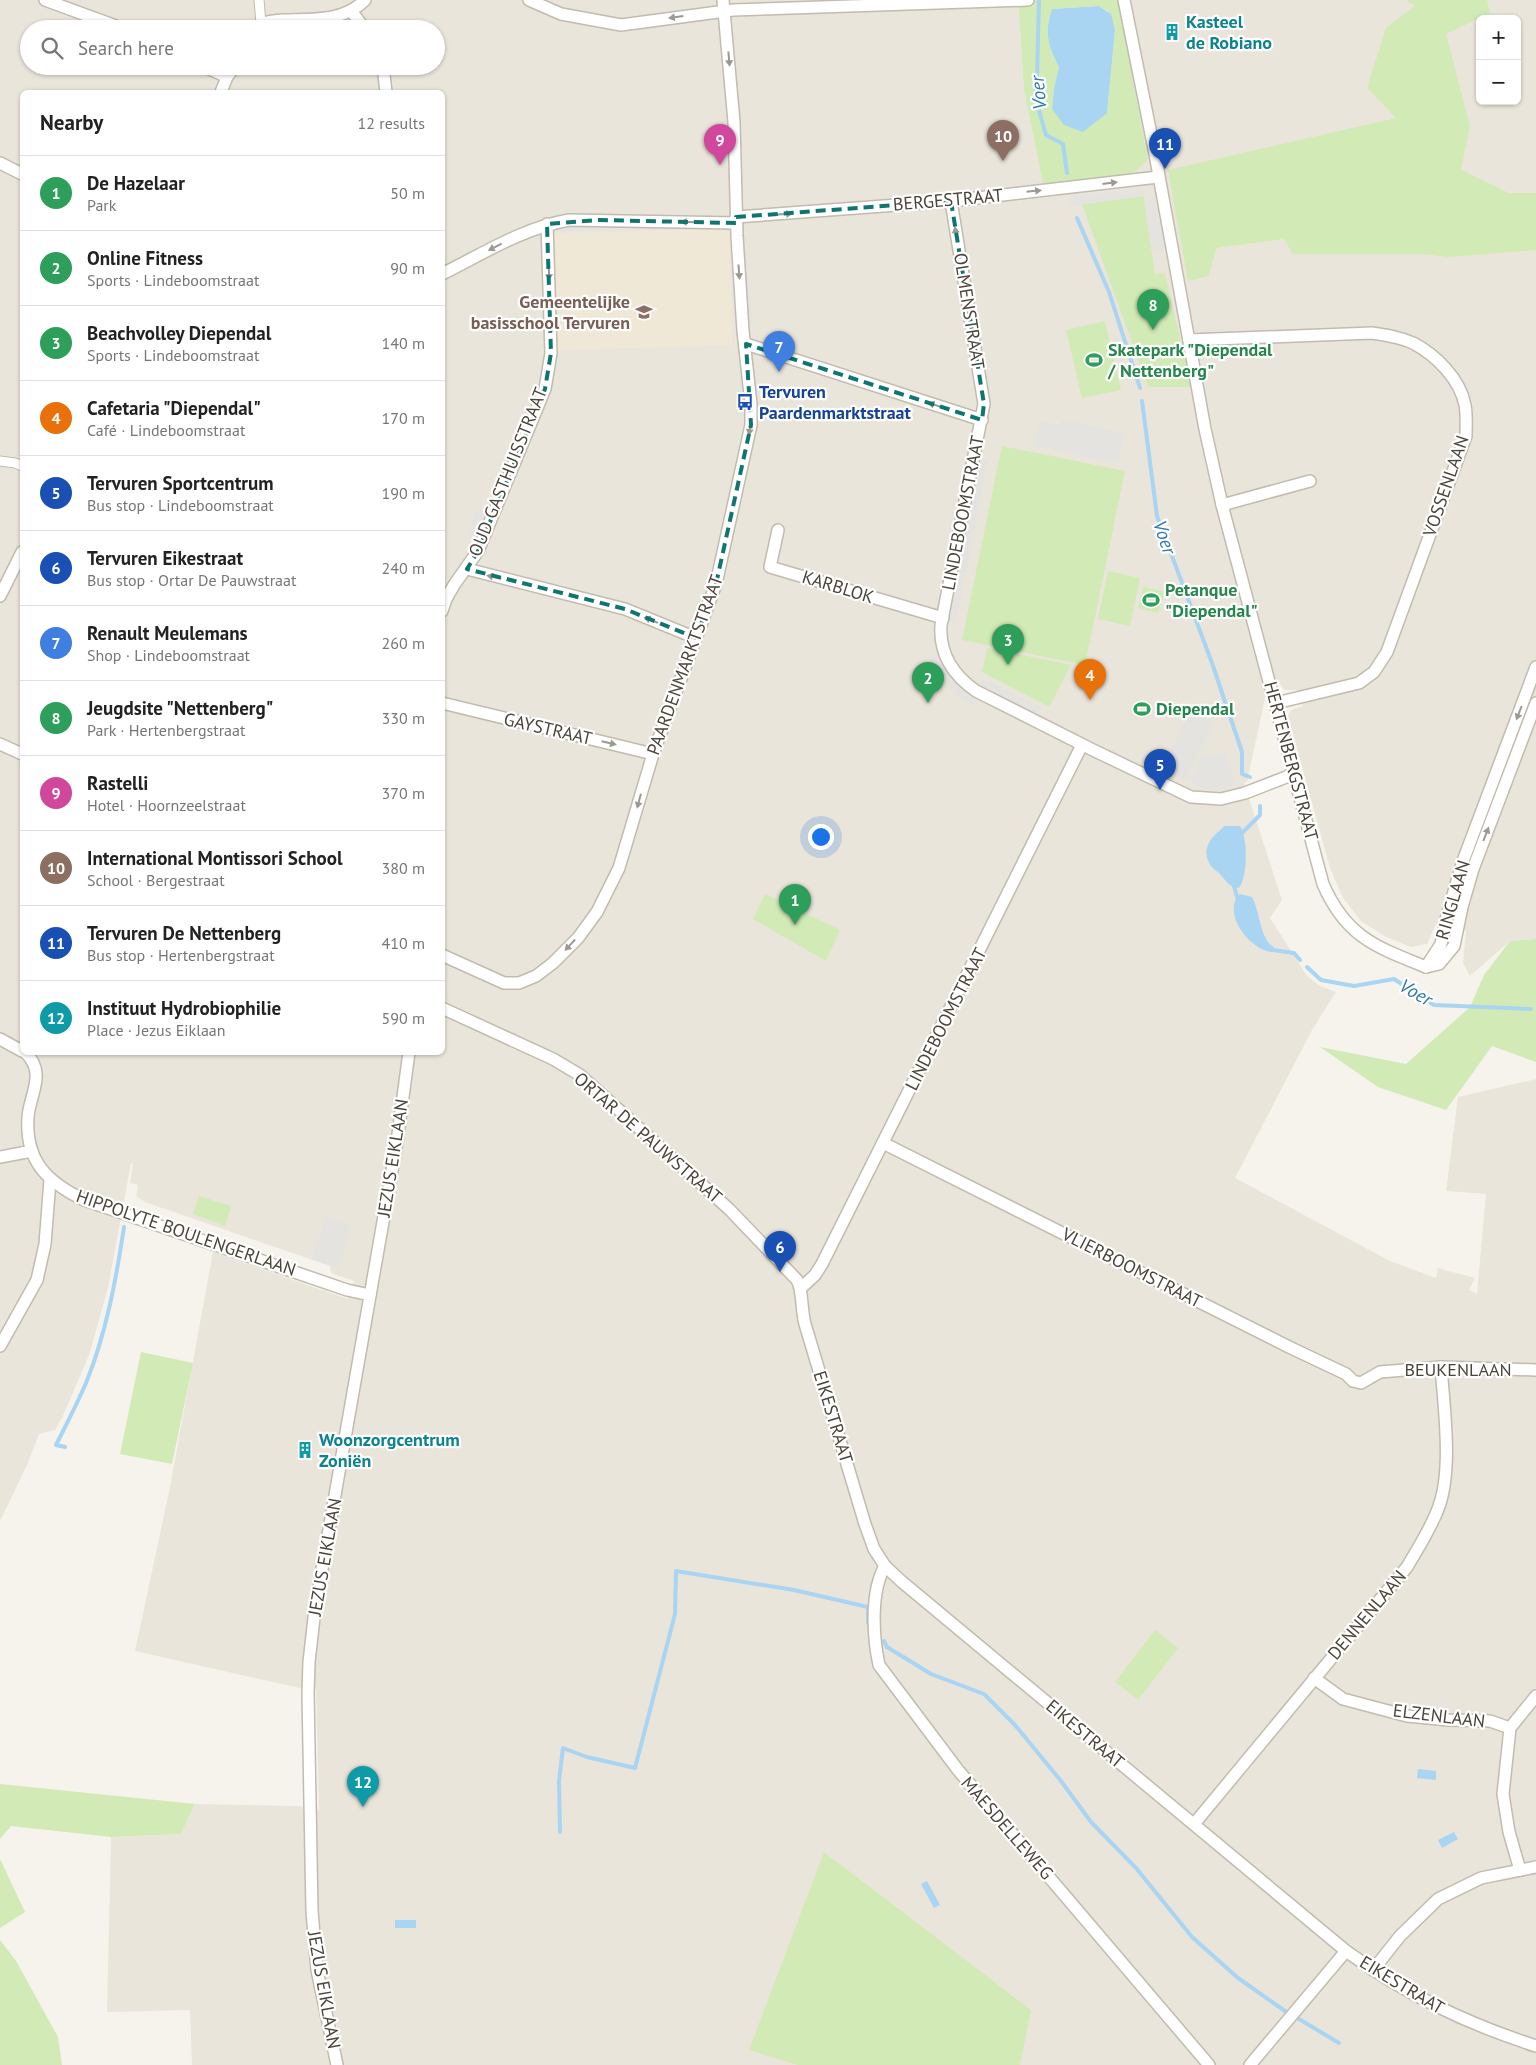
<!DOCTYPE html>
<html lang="en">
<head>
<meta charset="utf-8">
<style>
	:root { --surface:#fff; --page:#f6f6f6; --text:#222; --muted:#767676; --line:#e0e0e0; --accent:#2563eb }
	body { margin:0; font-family:"PT Sans",sans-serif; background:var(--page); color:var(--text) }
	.controls { position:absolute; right:15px; top:15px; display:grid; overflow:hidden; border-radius:8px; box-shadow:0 1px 4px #0004 }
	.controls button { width:45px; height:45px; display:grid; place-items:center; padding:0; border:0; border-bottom:1px solid var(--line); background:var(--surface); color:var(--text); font:25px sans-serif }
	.you { position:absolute; left:820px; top:836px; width:18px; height:18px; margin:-12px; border:4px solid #fff; border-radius:50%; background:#1a73e8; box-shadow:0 0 0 8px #1a73e833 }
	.badge { display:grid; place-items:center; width:32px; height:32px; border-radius:50%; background:var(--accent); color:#fff; font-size:16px; font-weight:700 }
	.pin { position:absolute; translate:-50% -41px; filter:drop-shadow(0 1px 2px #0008) }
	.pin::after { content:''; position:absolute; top:26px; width:18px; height:15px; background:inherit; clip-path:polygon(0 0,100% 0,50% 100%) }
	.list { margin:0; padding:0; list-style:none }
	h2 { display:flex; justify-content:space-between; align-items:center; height:65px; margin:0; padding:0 20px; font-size:21px }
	h2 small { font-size:16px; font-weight:400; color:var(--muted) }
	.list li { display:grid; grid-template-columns:32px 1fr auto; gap:15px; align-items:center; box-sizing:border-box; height:75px; padding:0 20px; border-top:1px solid var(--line) }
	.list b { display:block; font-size:19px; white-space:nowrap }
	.list p { margin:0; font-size:16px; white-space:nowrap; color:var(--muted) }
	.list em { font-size:16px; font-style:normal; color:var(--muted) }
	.icon { flex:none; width:28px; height:28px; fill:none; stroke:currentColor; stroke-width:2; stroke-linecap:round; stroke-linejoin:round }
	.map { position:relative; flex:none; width:1536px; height:2065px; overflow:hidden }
	.search { position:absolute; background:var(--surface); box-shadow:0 1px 4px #0004; left:20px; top:20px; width:425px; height:55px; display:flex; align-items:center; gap:12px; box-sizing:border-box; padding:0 18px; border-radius:28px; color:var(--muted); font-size:19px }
	.panel { position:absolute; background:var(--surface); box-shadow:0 1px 4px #0004; left:20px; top:90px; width:425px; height:965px; border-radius:8px }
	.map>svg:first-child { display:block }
	.residential { fill:#eae5da; fill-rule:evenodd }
	.education { fill:#efe8d6 }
	.green { fill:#d2eab5; fill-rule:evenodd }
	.parking { fill:#e5e3e0 }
	.water { fill:#a9d4f2 }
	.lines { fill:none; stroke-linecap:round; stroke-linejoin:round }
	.stream { stroke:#a9d4f2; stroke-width:4 }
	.pedestrian-casing { stroke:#c2bbae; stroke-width:11 }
	.minor-casing { stroke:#c2bbae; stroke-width:14 }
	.pedestrian { stroke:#fff; stroke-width:9 }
	.minor { stroke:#fff; stroke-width:11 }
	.oneway { fill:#9c9892 }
	.marked { fill:none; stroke:#0f766e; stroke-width:4; stroke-dasharray:10 6; stroke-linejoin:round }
	.labels { text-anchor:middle; stroke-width:4.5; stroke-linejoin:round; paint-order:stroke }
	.culture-label { font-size:18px; font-weight:bold; fill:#0d838f; stroke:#fff; text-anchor:start }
	.street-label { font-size:18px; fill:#4b4439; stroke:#fff }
	.education-label { font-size:18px; font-weight:bold; fill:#785e54; stroke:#fff; text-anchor:end }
	.leisure-label { font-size:18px; font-weight:bold; fill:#27864d; stroke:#fff; text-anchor:start }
	.transit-label { font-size:18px; font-weight:bold; fill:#164399; stroke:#fff; text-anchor:start }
	.water-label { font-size:19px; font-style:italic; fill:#2e7ab2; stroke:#fff }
</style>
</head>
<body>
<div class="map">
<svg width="1536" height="2065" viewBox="0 0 1536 2065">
	<rect width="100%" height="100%" fill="#f6f3ec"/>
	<!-- residential -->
	<path class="residential" d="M0,0H1018L1024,90L1043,184L1130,176L1148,160L1118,0H1536V939L1510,941L1470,976L1463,963L1466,931L1436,924L1427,944L1411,947L1386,937L1361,921L1343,898L1330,868L1288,716L1291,710L1303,706L1297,690H1284L1278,679L1265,698L1247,782L1244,783L1282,900L1270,918L1307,976L1320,986L1336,992L1312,1030L1235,1178L1390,1261L1436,1278L1438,1268L1475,1278L1469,1290L1477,1294L1486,1194L1446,1191L1458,1097L1536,1079V2065H192L190,2010L107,2012L111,1837L181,1834L195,1804L299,1806L319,1810L316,1689L300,1688L135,1651L170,1487L213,1252L348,1299L354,1281L331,1273L330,1266L145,1202L136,1196L138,1185L130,1183L133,1164L131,1163L108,1288L89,1355L63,1416L55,1430L39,1434L27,1465L0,1521ZM1480,19H1517V101H1480ZM29,29H436V66H29ZM22,92H442V1052H22Z"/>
	<!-- education -->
	<path class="education" d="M727,229L730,233L732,345L558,350L554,233Z"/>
	<!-- green -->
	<g class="green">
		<path d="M1018,0H1118L1148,160L1130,176L1043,184L1024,90ZM1099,6L1108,11L1115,30L1107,113L1052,109L1054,88L1059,67C1048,47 1044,32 1052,9Z"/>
		<path d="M1406,0H1487L1490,13L1446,34L1470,126L1461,170L1509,193H1536V250L1449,257L1422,254H1293L1284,239L1216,248L1209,276L1188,281L1168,170L1396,118L1367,88L1386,28L1415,6Z"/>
		<path d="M1144,196L1155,274L1165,273L1191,387H1148L1082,204Z"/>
		<path d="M1105,321L1121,390L1082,398L1066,330Z"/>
		<path d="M1002,446L1125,471L1085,665L962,640Z"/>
		<path d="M1108,571L1140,578L1130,626L1098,619Z"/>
		<path d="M1143,587L1165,592L1158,613L1138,608Z"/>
		<path d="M987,648L1071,665L1049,707L982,672Z"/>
		<path d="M765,894L840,930L826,961L753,919Z"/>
		<path d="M1536,939V1062L1492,1046L1446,1110L1378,1087L1320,1047L1406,1064L1470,1007L1484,975L1510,941Z"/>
		<path d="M199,1196L231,1206L225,1226L193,1214Z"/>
		<path d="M141,1352L193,1363L172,1464L120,1454Z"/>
		<path d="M1155,1630L1178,1648L1138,1700L1115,1682Z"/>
		<path d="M0,1784L195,1804L181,1834L111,1837L11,1826L0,1839Z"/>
		<path d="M824,1852L1031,2010L1020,2065H798L749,2050Z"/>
		<path d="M0,1859L25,1912L0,1928Z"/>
		<path d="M0,1940L16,1961L58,2037L62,2065H0Z"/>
	</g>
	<!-- parking -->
	<g class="parking">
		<path d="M1125,5L1155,154L1148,160L1119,7Z"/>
		<path d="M1143,189L1144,196L1071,206L1070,196Z"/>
		<path d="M1155,199L1164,250L1152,252L1144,201Z"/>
		<path d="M962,218L992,401L986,402L957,219Z"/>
		<path d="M574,225H620L619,229L558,231V227Z"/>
		<path d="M748,273L752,323L746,324L742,274Z"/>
		<path d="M739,372H743L746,413H741Z"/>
		<path d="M1062,420L1125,433L1118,463L1034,446L1039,421L1060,425Z"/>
		<path d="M979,458L988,460L956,623L947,622Z"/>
		<path d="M489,509L478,535L468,536L476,510Z"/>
		<path d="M938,654L953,681L978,698L974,706L953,693L941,679L931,660Z"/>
		<path d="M983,678L1041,707L1037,715L979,686Z"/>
		<path d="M1190,711L1215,723L1187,780L1162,768Z"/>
		<path d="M1224,752L1236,785L1219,790L1204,789L1189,781L1203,753L1211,757Z"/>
		<path d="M326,1216L352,1225L338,1268L312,1259Z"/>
	</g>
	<!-- water -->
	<g class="water">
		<path d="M1099,6L1111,14L1115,30L1107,113L1083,132L1064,125L1052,109L1054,88L1059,67C1048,46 1044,33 1052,9Z"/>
		<path d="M1225,826H1240C1248,838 1248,876 1239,888C1229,887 1226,881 1220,874C1217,871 1214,870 1211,866C1200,849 1211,837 1225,826Z"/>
		<path d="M1240,894L1252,897C1259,910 1259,926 1266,939C1269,944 1272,946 1274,952C1252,953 1220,913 1240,894Z"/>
		<path d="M1418,1769L1436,1771V1780L1417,1778Z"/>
		<path d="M1454,1832L1458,1839L1442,1848L1438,1840Z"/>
		<path d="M927,1881L940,1905L934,1908L921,1884Z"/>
		<rect x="395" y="1920" width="21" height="8"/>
	</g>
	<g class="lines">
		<!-- stream -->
		<g class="stream">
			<path d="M1039,0L1037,77L1035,97L1046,135L1063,144L1067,173"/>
			<path d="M1077,218L1109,292L1140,388"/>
			<path d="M1142,401L1157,516L1212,663L1242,752V774L1250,777"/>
			<path d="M1242,833L1260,815V806"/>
			<path d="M1233,883L1238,900"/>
			<path d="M1271,947L1273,950L1294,953L1300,960"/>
			<path d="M1307,967L1321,980L1354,986L1394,979L1434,1005L1531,1009"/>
			<path d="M65,1447L56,1445C66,1425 77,1404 86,1383C106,1334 116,1280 124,1227"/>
			<path d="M884,1641L887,1647L931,1674L984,1694L1015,1725L1061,1781L1091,1822L1136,1868L1192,1937L1238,1978L1285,2011"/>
			<path d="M560,1832L559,1781L563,1748L587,1757L635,1768L675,1614L676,1571L794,1590L868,1607V1623"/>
			<path d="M1299,2019L1339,2043"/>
		</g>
		<!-- pedestrian casing -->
		<g class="pedestrian-casing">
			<g id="pedestrian">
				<path d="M259,0L261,23"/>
				<path d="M0,461L15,463L22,466"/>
			</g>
		</g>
		<!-- minor casing -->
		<g class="minor-casing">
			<g id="minor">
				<path d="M45,0L124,29"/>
				<path d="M529,0L561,14L621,25L733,10L1028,0"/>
				<path d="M1124,0L1155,154L1205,429L1222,505L1323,884C1346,937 1376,947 1426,967"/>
				<path d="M352,12L365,29"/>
				<path d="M254,29C263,21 272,21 283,20C313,19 343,22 365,0"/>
				<path d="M203,66L227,77"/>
				<path d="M383,66L386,92"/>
				<path d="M221,92L227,77L235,66"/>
				<path d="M0,163L22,174"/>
				<path d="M951,201L984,404L941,625C939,654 953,675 976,691L1093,750L1191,797L1221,799L1245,793L1294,774"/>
				<path d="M736,217L951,201L1158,177"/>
				<path d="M442,274C484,253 523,228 569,220L736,223"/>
				<path d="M1189,340L1372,333C1386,335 1400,337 1413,343C1436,355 1460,379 1465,405C1467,415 1466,426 1466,436L1387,652L1374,672L1359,683L1276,703"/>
				<path d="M746,344L982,420"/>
				<path d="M1222,505L1310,481"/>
				<path d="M778,530L770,567L943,618"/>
				<path d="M467,569L625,609L696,638"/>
				<path d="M0,596L22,552"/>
				<path d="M442,611L446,599L454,585L478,551L545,389L551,353L547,224"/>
				<path d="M442,703L653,754"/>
				<path d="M0,744L22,754"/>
				<path d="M442,955L504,983H519L536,976L553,963L578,938L597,912L619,868L653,754L716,584L751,425V404L743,331L737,236L734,122L723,0"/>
				<path d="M1426,967L1441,944L1447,915L1463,861L1536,667"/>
				<path d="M1426,967L1439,964L1454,946L1462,907L1473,869L1536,703"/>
				<path d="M442,1008L553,1059L580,1075L729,1209L797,1280C803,1290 801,1310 805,1324L865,1524L874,1549L885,1566L901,1581L1346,1951C1407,1995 1465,2023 1536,2046"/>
				<path d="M0,1039L22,1051"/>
				<path d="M25,1052C47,1073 30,1093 28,1117C25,1161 47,1182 84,1200L347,1290L370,1295"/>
				<path d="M883,1143L1289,1347L1346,1374L1353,1381L1361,1383L1380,1372L1441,1367L1536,1370"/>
				<path d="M0,1157L32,1151"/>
				<path d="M801,1288L815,1275L822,1264L1082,745"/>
				<path d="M0,1346L37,1280L45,1244L50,1180"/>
				<path d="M885,1566C870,1592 873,1637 879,1665L958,1770L1209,2065"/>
				<path d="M1314,1678L1343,1699L1407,1716L1449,1720L1490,1721L1510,1728"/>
				<path d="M1194,1824L1407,1567C1418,1548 1430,1530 1438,1509C1453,1471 1444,1408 1441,1367"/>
				<path d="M1520,1870L1509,1832L1503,1794L1510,1728L1536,1696"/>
				<path d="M1373,1970L1400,1936L1438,1899L1481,1878L1536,1867"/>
				<path d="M337,2065L317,1970L312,1911L308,1693L309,1662L315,1609L397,1142L409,1052"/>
				<path d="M1250,2065L1346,1951"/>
			</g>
		</g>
		<!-- pedestrian -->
		<use href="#pedestrian" class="pedestrian"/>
		<!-- minor -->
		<use href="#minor" class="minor"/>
	</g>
	<!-- one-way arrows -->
	<defs><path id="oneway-solid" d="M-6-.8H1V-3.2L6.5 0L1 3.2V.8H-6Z" transform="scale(1.25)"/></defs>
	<g class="oneway">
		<use href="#oneway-solid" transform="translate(676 17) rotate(172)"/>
		<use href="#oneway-solid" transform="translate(729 59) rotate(85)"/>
		<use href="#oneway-solid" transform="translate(1110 183) rotate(-7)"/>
		<use href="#oneway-solid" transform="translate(1034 191) rotate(-6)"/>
		<use href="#oneway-solid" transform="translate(785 214) rotate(-4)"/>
		<use href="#oneway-solid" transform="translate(688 222) rotate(-179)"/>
		<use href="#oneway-solid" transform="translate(956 234) rotate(-99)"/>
		<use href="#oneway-solid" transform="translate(495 247) rotate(153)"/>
		<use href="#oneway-solid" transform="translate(739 272) rotate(86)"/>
		<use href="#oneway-solid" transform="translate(549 273) rotate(88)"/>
		<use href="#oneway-solid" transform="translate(935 405) rotate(-162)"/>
		<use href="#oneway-solid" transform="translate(750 428) rotate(98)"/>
		<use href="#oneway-solid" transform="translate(494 577) rotate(-167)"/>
		<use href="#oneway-solid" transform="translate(651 620) rotate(-158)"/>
		<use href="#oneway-solid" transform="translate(1519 713) rotate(111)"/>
		<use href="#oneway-solid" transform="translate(609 743) rotate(13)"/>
		<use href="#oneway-solid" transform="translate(639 801) rotate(105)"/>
		<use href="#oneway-solid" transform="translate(1486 834) rotate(-69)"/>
		<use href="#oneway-solid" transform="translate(570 945) rotate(133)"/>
	</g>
	<!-- marked area -->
	<path class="marked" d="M951,201L984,404L982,420L746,344L751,425L716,584L696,638L625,609L467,569L478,551L545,389L551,353L547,224L599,220L736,223V217Z"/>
	<!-- icons -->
	<defs>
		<g id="building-bare" transform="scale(1.35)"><path d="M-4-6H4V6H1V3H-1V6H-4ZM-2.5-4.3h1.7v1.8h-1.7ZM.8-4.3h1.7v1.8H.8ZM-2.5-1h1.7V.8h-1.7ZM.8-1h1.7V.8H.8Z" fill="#0f9aa8" stroke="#fff" stroke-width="2.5" paint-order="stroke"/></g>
		<g id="school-bare" transform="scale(1.35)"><path d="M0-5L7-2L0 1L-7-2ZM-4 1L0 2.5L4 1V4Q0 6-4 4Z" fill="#8d6e63" stroke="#fff" stroke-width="2.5" paint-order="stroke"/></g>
		<g id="stadium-bare" transform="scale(1.35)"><path d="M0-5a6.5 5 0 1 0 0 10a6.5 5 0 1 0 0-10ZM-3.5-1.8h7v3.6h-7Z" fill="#2e9e5b" stroke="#fff" stroke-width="2.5" paint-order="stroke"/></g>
		<g id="bus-bare" transform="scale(1.35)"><path d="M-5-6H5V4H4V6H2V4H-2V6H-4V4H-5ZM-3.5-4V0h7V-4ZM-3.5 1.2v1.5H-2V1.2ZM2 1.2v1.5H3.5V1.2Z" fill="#1a4fb4" stroke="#fff" stroke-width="2.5" paint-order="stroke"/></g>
	</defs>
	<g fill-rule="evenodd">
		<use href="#building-bare" x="1172" y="32"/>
		<use href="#school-bare" x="644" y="312"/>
		<use href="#stadium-bare" x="1094" y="360"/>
		<use href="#bus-bare" x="745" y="402"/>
		<use href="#stadium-bare" x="1151" y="600"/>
		<use href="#stadium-bare" x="1142" y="709"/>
		<use href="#building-bare" x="305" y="1450"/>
	</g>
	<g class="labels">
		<!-- culture labels -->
		<g class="culture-label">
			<text x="1186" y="28">Kasteel<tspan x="1186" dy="21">de Robiano</tspan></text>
			<text x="319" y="1446">Woonzorgcentrum<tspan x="319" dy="21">Zoniën</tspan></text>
		</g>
		<!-- street labels -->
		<g class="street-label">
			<text transform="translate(948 200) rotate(-5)" y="6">BERGESTRAAT</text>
			<text transform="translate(969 311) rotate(81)" y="6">OLMENSTRAAT</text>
			<text transform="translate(508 472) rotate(-68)" y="6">OUD GASTHUISSTRAAT</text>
			<text transform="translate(1446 486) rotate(-71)" y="6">VOSSENLAAN</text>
			<text transform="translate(963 513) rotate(-79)" y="6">LINDEBOOMSTRAAT</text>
			<text transform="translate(838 587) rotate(17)" y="6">KARBLOK</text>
			<text transform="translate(685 665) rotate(-70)" y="6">PAARDENMARKTSTRAAT</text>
			<text transform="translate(548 729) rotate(13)" y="6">GAYSTRAAT</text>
			<text transform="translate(1291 761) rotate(75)" y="6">HERTENBERGSTRAAT</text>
			<text transform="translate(1453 900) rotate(-74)" y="6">RINGLAAN</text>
			<text transform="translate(946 1019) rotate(-63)" y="6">LINDEBOOMSTRAAT</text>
			<text transform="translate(648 1138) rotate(41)" y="6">ORTAR DE PAUWSTRAAT</text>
			<text transform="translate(393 1158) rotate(-81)" y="6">JEZUS EIKLAAN</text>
			<text transform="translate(186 1233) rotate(19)" y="6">HIPPOLYTE BOULENGERLAAN</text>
			<text transform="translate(1132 1268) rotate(27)" y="6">VLIERBOOMSTRAAT</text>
			<text x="1458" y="1376">BEUKENLAAN</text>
			<text transform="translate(833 1417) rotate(73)" y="6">EIKESTRAAT</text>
			<text transform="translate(325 1557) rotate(-80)" y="6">JEZUS EIKLAAN</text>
			<text transform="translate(1367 1615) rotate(-50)" y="6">DENNENLAAN</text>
			<text transform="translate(1439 1716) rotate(7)" y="6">ELZENLAAN</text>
			<text transform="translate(1085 1734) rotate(40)" y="6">EIKESTRAAT</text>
			<text transform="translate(1007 1828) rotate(49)" y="6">MAESDELLEWEG</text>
			<text transform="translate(1402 1985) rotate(31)" y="6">EIKESTRAAT</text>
			<text transform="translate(324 1990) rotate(80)" y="6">JEZUS EIKLAAN</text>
		</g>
		<!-- education labels -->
		<g class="education-label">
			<text x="630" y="308">Gemeentelijke<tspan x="630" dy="21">basisschool Tervuren</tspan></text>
		</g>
		<!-- leisure labels -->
		<g class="leisure-label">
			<text x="1108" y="356">Skatepark "Diependal<tspan x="1108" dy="21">/ Nettenberg"</tspan></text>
			<text x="1165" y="596">Petanque<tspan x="1165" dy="21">"Diependal"</tspan></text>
			<text x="1156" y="715">Diependal</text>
		</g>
		<!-- transit labels -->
		<g class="transit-label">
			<text x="759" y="398">Tervuren<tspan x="759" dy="21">Paardenmarktstraat</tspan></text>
		</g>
		<!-- water labels -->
		<g class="water-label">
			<text transform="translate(1038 93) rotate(-95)" y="7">Voer</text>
			<text transform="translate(1165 537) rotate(71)" y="7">Voer</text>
			<text transform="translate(1416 992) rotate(30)" y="7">Voer</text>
		</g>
	</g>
</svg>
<div class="controls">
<button>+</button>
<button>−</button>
</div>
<div class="you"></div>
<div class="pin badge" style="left:795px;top:925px;background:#2e9e5b">1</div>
<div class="pin badge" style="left:928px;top:703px;background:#2e9e5b">2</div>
<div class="pin badge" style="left:1008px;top:665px;background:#2e9e5b">3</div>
<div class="pin badge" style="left:1090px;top:700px;background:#e8710a">4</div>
<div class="pin badge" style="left:1160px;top:790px;background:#1a4fb4">5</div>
<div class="pin badge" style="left:780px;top:1272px;background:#1a4fb4">6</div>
<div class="pin badge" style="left:779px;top:372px;background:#3f7fe0">7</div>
<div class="pin badge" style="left:1153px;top:330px;background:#2e9e5b">8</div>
<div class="pin badge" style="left:720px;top:165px;background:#d1479c">9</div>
<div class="pin badge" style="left:1003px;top:161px;background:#8d6e63">10</div>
<div class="pin badge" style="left:1165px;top:169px;background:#1a4fb4">11</div>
<div class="pin badge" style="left:363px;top:1807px;background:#0f9aa8">12</div>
<div class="search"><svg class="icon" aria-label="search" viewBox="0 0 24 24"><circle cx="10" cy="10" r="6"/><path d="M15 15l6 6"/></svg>Search here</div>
<section class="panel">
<h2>Nearby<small>12 results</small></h2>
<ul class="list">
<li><span class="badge" style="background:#2e9e5b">1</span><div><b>De Hazelaar</b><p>Park</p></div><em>50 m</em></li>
<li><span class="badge" style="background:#2e9e5b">2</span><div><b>Online Fitness</b><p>Sports · Lindeboomstraat</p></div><em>90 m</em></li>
<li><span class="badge" style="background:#2e9e5b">3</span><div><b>Beachvolley Diependal</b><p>Sports · Lindeboomstraat</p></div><em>140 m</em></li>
<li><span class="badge" style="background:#e8710a">4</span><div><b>Cafetaria &quot;Diependal&quot;</b><p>Café · Lindeboomstraat</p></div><em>170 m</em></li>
<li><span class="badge" style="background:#1a4fb4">5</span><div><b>Tervuren Sportcentrum</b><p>Bus stop · Lindeboomstraat</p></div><em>190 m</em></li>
<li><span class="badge" style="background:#1a4fb4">6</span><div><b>Tervuren Eikestraat</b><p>Bus stop · Ortar De Pauwstraat</p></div><em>240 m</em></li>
<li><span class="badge" style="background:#3f7fe0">7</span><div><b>Renault Meulemans</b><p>Shop · Lindeboomstraat</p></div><em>260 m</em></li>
<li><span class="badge" style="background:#2e9e5b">8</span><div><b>Jeugdsite &quot;Nettenberg&quot;</b><p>Park · Hertenbergstraat</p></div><em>330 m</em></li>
<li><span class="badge" style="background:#d1479c">9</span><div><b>Rastelli</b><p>Hotel · Hoornzeelstraat</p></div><em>370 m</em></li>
<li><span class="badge" style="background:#8d6e63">10</span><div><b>International Montissori School</b><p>School · Bergestraat</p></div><em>380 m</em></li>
<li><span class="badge" style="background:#1a4fb4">11</span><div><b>Tervuren De Nettenberg</b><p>Bus stop · Hertenbergstraat</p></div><em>410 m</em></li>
<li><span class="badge" style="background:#0f9aa8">12</span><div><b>Instituut Hydrobiophilie</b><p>Place · Jezus Eiklaan</p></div><em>590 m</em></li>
</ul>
</section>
</div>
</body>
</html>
